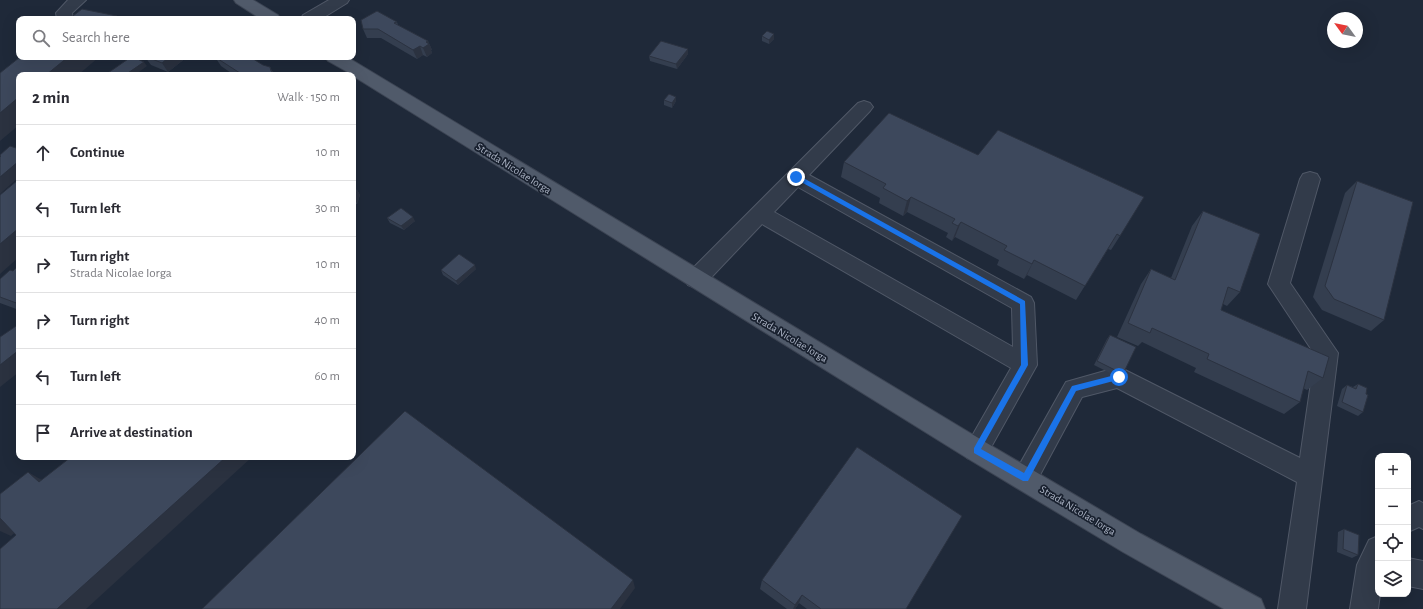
<!DOCTYPE html>
<html lang="en">
<head>
<meta charset="utf-8">
<style>
	:root { --surface:#fff; --page:#f2f2f3; --text:#2b2b33; --muted:#7c7c81; --line:#e1e1e2 }
	body { margin:0; font-family:"Alegreya Sans",sans-serif; background:var(--page); color:var(--text) }
	.controls { position:absolute; right:12px; bottom:12px; display:grid; overflow:hidden; border-radius:8px; box-shadow:0 4px 16px #0002 }
	.controls button { width:36px; height:36px; display:grid; place-items:center; padding:0; border:0; border-bottom:1px solid var(--line); background:var(--surface); color:var(--text); font:20px sans-serif }
	.compass { position:absolute; left:1327px; top:12px; width:36px; height:36px; border-radius:50%; background:var(--surface); box-shadow:0 4px 16px #0002; rotate:303deg }
	.stop { position:absolute; width:12px; height:12px; margin:-9px; border:3px solid #1a73e8; border-radius:50%; background:#fff }
	.stop.end { background:#1a73e8; border-color:#fff; box-shadow:0 1px 4px #0008 }
	.list { margin:0; padding:0; list-style:none }
	h2 { display:flex; justify-content:space-between; align-items:center; height:52px; margin:0; padding:0 16px; font-size:17px }
	h2 small { font-size:13px; font-weight:400; color:var(--muted) }
	.list li { display:grid; grid-template-columns:26px 1fr auto; gap:12px; align-items:center; box-sizing:border-box; height:56px; padding:0 16px; border-top:1px solid var(--line) }
	.list b { display:block; font-size:15px; white-space:nowrap }
	.list p { margin:0; font-size:13px; white-space:nowrap; color:var(--muted) }
	.list em { font-size:13px; font-style:normal; color:var(--muted) }
	.icon { flex:none; width:22px; height:22px; fill:none; stroke:currentColor; stroke-width:2; stroke-linecap:round; stroke-linejoin:round }
	.map { position:relative; flex:none; width:1423px; height:609px; overflow:hidden }
	.search { position:absolute; background:var(--surface); box-shadow:0 4px 16px #0002; left:16px; top:16px; width:340px; height:44px; display:flex; align-items:center; gap:10px; box-sizing:border-box; padding:0 14px; border-radius:8px; color:var(--muted); font-size:15px }
	.panel { position:absolute; background:var(--surface); box-shadow:0 4px 16px #0002; left:16px; top:72px; width:340px; height:388px; border-radius:8px }
	.map>svg:first-child { display:block }
	.lines { fill:none; stroke-linecap:round; stroke-linejoin:round }
	.minor-casing { stroke:#505867; stroke-width:2 }
	.major-casing { stroke:#3c4453; stroke-width:2 }
	.minor { fill:#323b4a; fill-rule:evenodd }
	.major { fill:#505a6a; fill-rule:evenodd }
	.wall { fill:#343e4f }
	.shaded-wall { fill:#2b3240 }
	.building { fill:#3d485c; stroke:#2b3240 }
	.route { fill:#1a73e8 }
	.labels { text-anchor:middle; stroke-width:3.5; stroke-linejoin:round; paint-order:stroke }
	.street-label { font-size:11px; fill:#adb5c6; stroke:#18202e }
</style>
</head>
<body>
<div class="map">
<svg width="1423" height="609" viewBox="0 0 1423 609">
	<rect width="100%" height="100%" fill="#1f2939"/>
	<g class="lines">
		<!-- minor casing -->
		<g class="minor-casing">
			<g id="minor">
				<path d="M68,0H86L72,13L73,19H57L56,13Z"/>
				<path d="M329,0H349L347,3L321,19H301L303,15Z"/>
				<path d="M864,101L870,103L873,107L870,111L809,175L1031,297L1034,303L1037,365L985,458L976,461L967,458L964,450L1011,368L762,224L704,285L696,288L688,285L685,279L688,273L858,103ZM798,187L1012,308L1013,347L774,212Z"/>
				<path d="M1310,172L1317,174L1320,179L1290,283L1338,353L1306,609H1278L1297,482L1117,388L1082,397L1034,486L1025,490L1016,486L1012,478L1066,382L1119,367L1300,458L1315,355L1268,284L1300,179L1303,174Z"/>
				<path d="M1419,501L1423,503V529L1419,527L1408,532V506Z"/>
				<path d="M1378,536V594H1380L1378,609H1350L1357,565L1369,540Z"/>
				<path d="M1408,558L1423,561V589L1408,586Z"/>
			</g>
		</g>
		<!-- major casing -->
		<g class="major-casing">
			<g id="major">
				<path d="M234,0H253L278,15L280,19H261L236,3Z"/>
				<path d="M325,57H347L985,442L1141,534L1261,599L1265,609H1224L1123,552L967,458L353,76V75L328,61Z"/>
			</g>
		</g>
		<!-- minor -->
		<use href="#minor" class="minor"/>
		<!-- major -->
		<use href="#major" class="major"/>
	</g>
	<!-- wall -->
	<g class="wall">
		<path d="M397,22L398,25L428,41L432,50H431L432,53L427,57L423,55L417,59L381,38H367L363,29Z"/>
		<path d="M762,36L774,39L769,44L762,41Z"/>
		<path d="M688,49V54L677,69L650,61L649,56Z"/>
		<path d="M145,57H187L168,72L151,65Z"/>
		<path d="M215,57L263,65L270,67L272,71L278,75H234L221,66Z"/>
		<path d="M664,100L676,101L672,108L664,105Z"/>
		<path d="M889,113L1120,236L1111,250L1108,249L1076,300L1027,275L1024,279L997,265L999,260L955,237L952,241L946,237L948,233L907,212L903,216L879,203L880,198L841,177L844,162Z"/>
		<path d="M1357,181L1384,320L1371,331L1322,310L1313,297L1345,193Z"/>
		<path d="M353,190H357L360,195L357,204H353Z"/>
		<path d="M1203,211L1240,292L1227,306L1223,304L1221,310L1323,378L1307,390L1303,388L1300,402L1284,414L1194,372L1196,368L1142,342L1138,346L1117,337L1141,284L1151,269L1171,278L1192,226Z"/>
		<path d="M387,218L415,221L404,230L390,223Z"/>
		<path d="M19,265V310L0,303V279L13,271Z"/>
		<path d="M476,269L458,285L443,275L441,270Z"/>
		<path d="M1110,335L1123,374L1120,378L1094,365L1107,339Z"/>
		<path d="M1358,384L1363,412L1358,416L1337,406L1342,389L1347,385L1353,387Z"/>
		<path d="M1344,529L1358,555L1352,558L1337,552L1338,532Z"/>
		<path d="M762,580L906,609H807L799,603L795,609H787L760,589Z"/>
	</g>
	<!-- shaded-wall -->
	<g class="shaded-wall">
		<path d="M117,16L119,19H114Z"/>
		<path d="M774,34V39L769,44V40Z"/>
		<path d="M428,41L432,50H431L432,53L427,57L423,48L426,42Z"/>
		<path d="M420,46L423,55L417,59L413,50Z"/>
		<path d="M688,49V54L677,69L676,64Z"/>
		<path d="M68,57H99L78,75H46Z"/>
		<path d="M169,57H187L168,72L162,63Z"/>
		<path d="M144,62L147,66L135,75H125Z"/>
		<path d="M19,97V125L0,141V113Z"/>
		<path d="M676,97V101L672,108V103Z"/>
		<path d="M19,161V177L0,194V177Z"/>
		<path d="M357,190L360,195L357,204L355,199Z"/>
		<path d="M911,197L907,212L903,216L907,201Z"/>
		<path d="M413,217L415,221L404,230L401,226Z"/>
		<path d="M961,222L955,237L952,241L958,226Z"/>
		<path d="M19,228V257L0,274V244Z"/>
		<path d="M1034,260L1027,275L1024,279L1032,264Z"/>
		<path d="M475,265L476,269L458,285L456,281Z"/>
		<path d="M19,350V372L0,387V365Z"/>
		<path d="M226,457H252L86,609H57Z"/>
		<path d="M28,472L47,483L39,482Z"/>
		<path d="M0,518L20,528L11,536L0,531Z"/>
		<path d="M633,580L635,588L620,609H611Z"/>
		<path d="M802,595L799,603L795,609H793L795,605Z"/>
	</g>
	<!-- building -->
	<g class="building">
		<path d="M82,9L117,16L114,19H69Z"/>
		<path d="M377,11L397,22L394,23L428,41L426,42L429,44L423,48L420,46L413,50L378,29H363L361,20Z"/>
		<path d="M767,31L774,34L769,40L762,36Z"/>
		<path d="M661,41L688,49L676,64L649,56Z"/>
		<path d="M20,57H68L46,75H19V97L0,113V73Z"/>
		<path d="M131,57H133L144,62L125,75H105Z"/>
		<path d="M147,57H169L162,63Z"/>
		<path d="M215,57H244L246,58L250,57L263,65L270,67L271,71L278,75H243Z"/>
		<path d="M669,94L676,97L672,103L664,100Z"/>
		<path d="M889,113L978,155L998,130L1144,197L1120,236L1117,234L1085,286L1034,260L1032,264L1004,250L1007,246L961,222L958,226L952,223L955,219L911,197L907,201L883,188L886,184L844,162Z"/>
		<path d="M10,146L19,149V161L0,177V157L1,156H0V155Z"/>
		<path d="M18,180H19V228L0,244V195Z"/>
		<path d="M1357,181L1413,202L1384,320L1334,299L1325,286Z"/>
		<path d="M353,190H357L355,199H353Z"/>
		<path d="M401,208L413,217L401,226L387,218Z"/>
		<path d="M1203,211L1260,234L1240,292L1228,287L1221,310L1329,357L1323,378L1308,371L1300,402L1207,359L1209,354L1152,328L1150,333L1128,323L1151,269L1175,280Z"/>
		<path d="M459,254L475,265L456,281L441,270Z"/>
		<path d="M19,265V304L0,297V279L10,270L13,271Z"/>
		<path d="M19,324V350L0,365V337Z"/>
		<path d="M1110,335L1136,347L1123,374L1097,361Z"/>
		<path d="M1358,384L1367,388L1366,394L1368,395L1363,412L1342,402L1347,385L1356,389Z"/>
		<path d="M405,411L633,580L611,609H202Z"/>
		<path d="M857,447L962,516L906,609H821L802,595L795,605L762,580Z"/>
		<path d="M71,457H226L57,609H0V549L16,535L0,518V494L28,472L39,482Z"/>
		<path d="M1344,529L1359,535L1358,555L1343,549Z"/>
	</g>
	<!-- route -->
	<path class="route" d="M794,175H798L1025,301L1028,365L981,449L1024,473L1072,386L1119,374L1121,375V379L1076,391L1028,481H1023L974,453V448L1021,365L1020,304L794,178Z"/>
	<g class="labels">
		<!-- street labels -->
		<g class="street-label">
			<text transform="translate(514 168) rotate(32)" y="4">Strada Nicolae Iorga</text>
			<text transform="translate(790 337) rotate(31)" y="4">Strada Nicolae Iorga</text>
			<text transform="translate(1078 510) rotate(31)" y="4">Strada Nicolae Iorga</text>
		</g>
	</g>
</svg>
<div class="controls">
<button>+</button>
<button>−</button>
<button><svg class="icon" aria-label="locate" viewBox="0 0 24 24"><circle cx="12" cy="12" r="6"/><path d="M12 2v4M12 18v4M2 12h4M18 12h4"/></svg></button>
<button><svg class="icon" aria-label="layers" viewBox="0 0 24 24"><path d="M12 4l9 5-9 5-9-5zM3 14l9 5 9-5"/></svg></button>
</div>
<svg class="compass" viewBox="-18 -18 36 36"><path d="M0-13l5 13h-10z" fill="#e53935"/><path d="M0 13l5-13h-10z" fill="#7c7c81"/></svg>
<div class="stop" style="left:1119px;top:377px"></div>
<div class="stop end" style="left:796px;top:177px"></div>
<div class="search"><svg class="icon" aria-label="search" viewBox="0 0 24 24"><circle cx="10" cy="10" r="6"/><path d="M15 15l6 6"/></svg>Search here</div>
<section class="panel">
<h2>2 min<small>Walk · 150 m</small></h2>
<ul class="list">
<li><svg class="icon" aria-label="ahead" viewBox="0 0 24 24"><path d="M12 20V5M6 11l6-6 6 6"/></svg><div><b>Continue</b></div><em>10 m</em></li>
<li><svg class="icon" aria-label="left" viewBox="0 0 24 24"><path d="M17 20v-9H6M10 6l-5 5 5 5"/></svg><div><b>Turn left</b></div><em>30 m</em></li>
<li><svg class="icon" aria-label="right" viewBox="0 0 24 24"><path d="M7 20v-9h11M14 6l5 5-5 5"/></svg><div><b>Turn right</b><p>Strada Nicolae Iorga</p></div><em>10 m</em></li>
<li><svg class="icon" aria-label="right" viewBox="0 0 24 24"><path d="M7 20v-9h11M14 6l5 5-5 5"/></svg><div><b>Turn right</b></div><em>40 m</em></li>
<li><svg class="icon" aria-label="left" viewBox="0 0 24 24"><path d="M17 20v-9H6M10 6l-5 5 5 5"/></svg><div><b>Turn left</b></div><em>60 m</em></li>
<li><svg class="icon" aria-label="arrive" viewBox="0 0 24 24"><path d="M6 21V4h12l-3 4 3 4H6"/></svg><div><b>Arrive at destination</b></div></li>
</ul>
</section>
</div>
</body>
</html>
